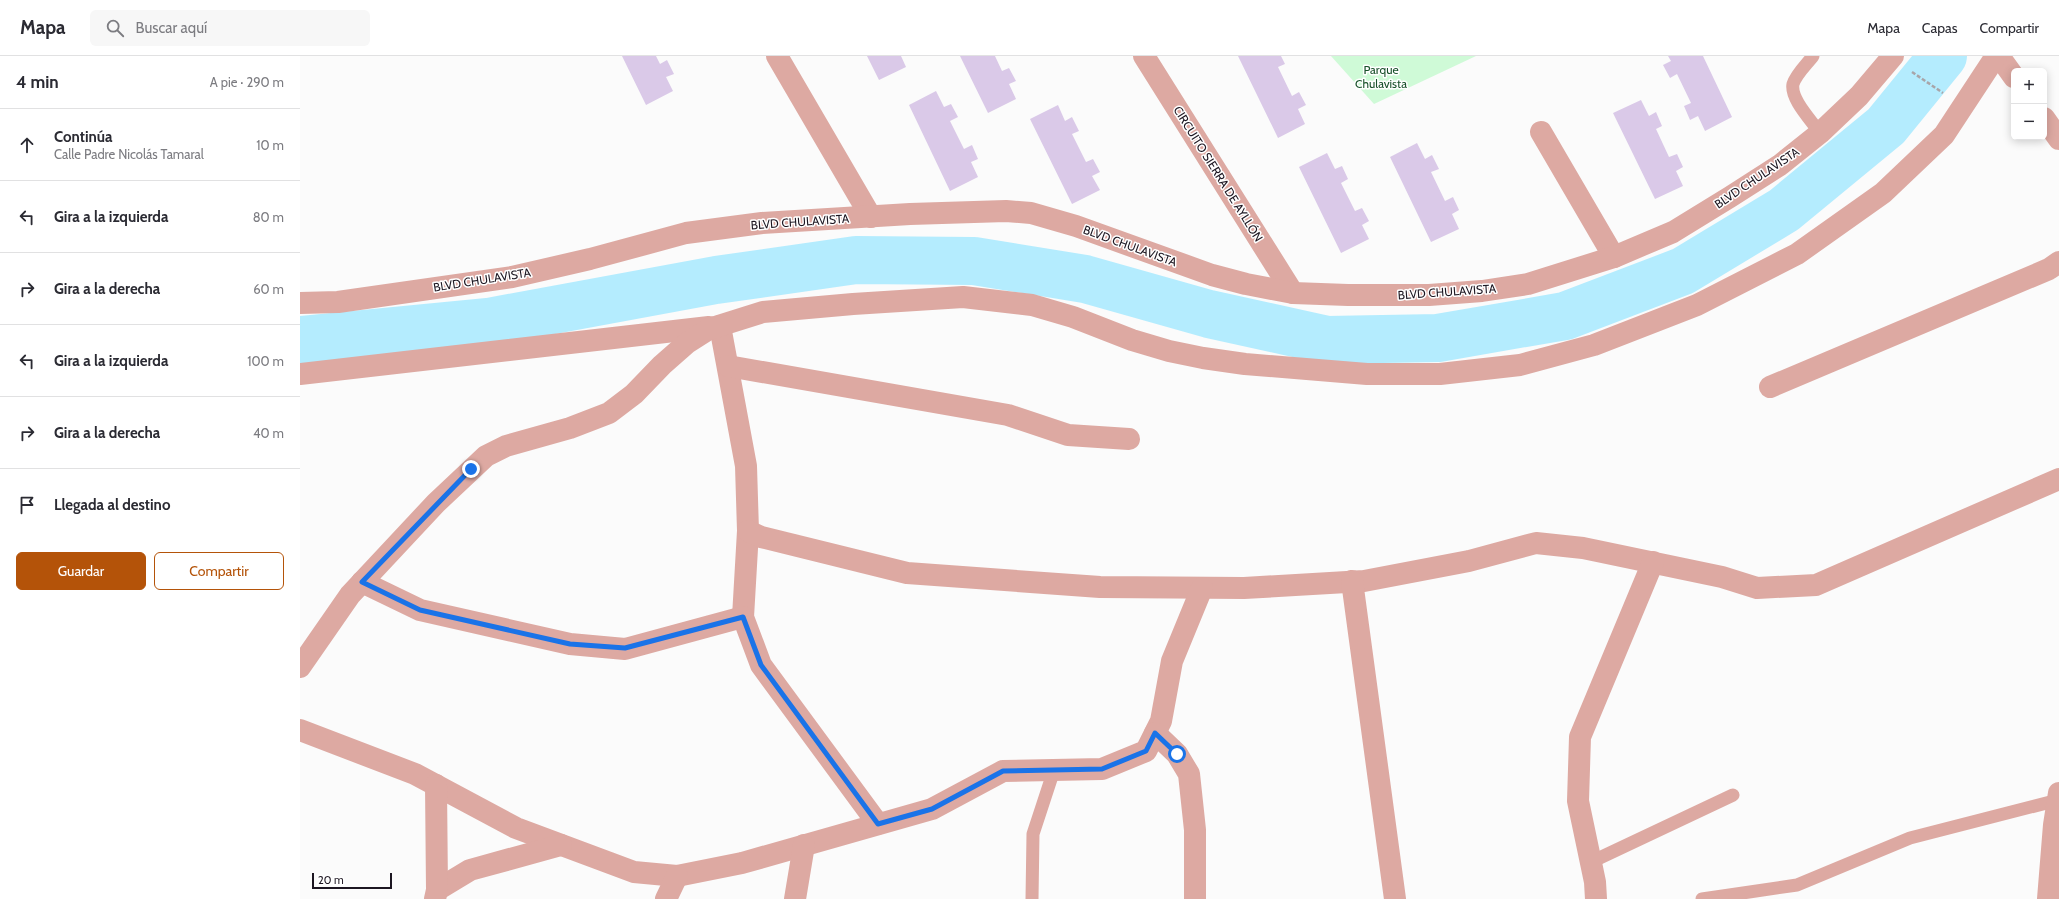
<!DOCTYPE html>
<html lang="es">
<head>
<meta charset="utf-8">
<style>
	:root { --surface:#fff; --page:#f7f7f7; --text:#2b2b33; --muted:#7c7c81; --line:#e1e1e2; --accent:#b45309 }
	body { margin:0; font-family:Cabin,sans-serif; background:var(--page); color:var(--text) }
	.controls { position:absolute; right:12px; top:12px; display:grid; overflow:hidden; border-radius:6px; box-shadow:0 2px 10px #0003 }
	.controls button { width:36px; height:36px; display:grid; place-items:center; padding:0; border:0; border-bottom:1px solid var(--line); background:var(--surface); color:var(--text); font:20px sans-serif }
	.scale { position:absolute; left:12px; bottom:10px; width:80px; box-sizing:border-box; padding-left:4px; border:2px solid #1c1621; border-top:0; font-size:11px; line-height:14px; white-space:nowrap; color:#1c1621; -webkit-text-stroke:3px #fff; paint-order:stroke }
	.stop { position:absolute; width:12px; height:12px; margin:-9px; border:3px solid #1a73e8; border-radius:50%; background:#fff }
	.stop.end { background:#1a73e8; border-color:#fff; box-shadow:0 1px 4px #0008 }
	.list { margin:0; padding:0; list-style:none }
	h2 { display:flex; justify-content:space-between; align-items:center; height:52px; margin:0; padding:0 16px; font-size:17px }
	h2 small { font-size:13px; font-weight:400; color:var(--muted) }
	.list li { display:grid; grid-template-columns:26px 1fr auto; gap:12px; align-items:center; box-sizing:border-box; height:72px; padding:0 16px; border-top:1px solid var(--line) }
	.list b { display:block; font-size:15px; white-space:nowrap }
	.list p { margin:0; font-size:13px; white-space:nowrap; color:var(--muted) }
	.list em { font-size:13px; font-style:normal; color:var(--muted) }
	.actions { display:flex; gap:8px; padding:12px 16px }
	.actions a { flex:1; padding:9px 0; border:1px solid var(--accent); border-radius:6px; text-align:center; font-size:14px; color:var(--accent) }
	.actions .main { background:var(--accent); color:#fff }
	.icon { flex:none; width:22px; height:22px; fill:none; stroke:currentColor; stroke-width:2; stroke-linecap:round; stroke-linejoin:round }
	.map { position:relative; flex:none; width:1759px; height:843px; overflow:hidden }
	header { display:flex; align-items:center; gap:24px; box-sizing:border-box; height:56px; padding:0 20px; background:var(--surface); border-bottom:1px solid var(--line) }
	header strong { font-size:19px }
	nav { display:flex; gap:22px; margin-inline-start:auto; font-size:14px }
	.search { width:280px; height:36px; background:var(--page); display:flex; align-items:center; gap:10px; box-sizing:border-box; padding:0 14px; border-radius:6px; color:var(--muted); font-size:15px }
	main { display:flex }
	aside { flex:1; background:var(--surface) }
	.map>svg:first-child { display:block }
	.green { fill:#cffad7 }
	.lines { fill:none; stroke-linecap:round; stroke-linejoin:round }
	.river { stroke:#b4ecfe; stroke-width:48 }
	.building { fill:#dac9e8 }
	.path { stroke:#a8a5a9; stroke-width:2.5; stroke-dasharray:4 2; stroke-linecap:butt }
	.service { stroke:#dda9a2; stroke-width:13 }
	.minor { stroke:#dda9a2; stroke-width:22 }
	.route { stroke:#1a73e8; stroke-width:5 }
	.labels { text-anchor:middle; stroke-width:3; stroke-linejoin:round; paint-order:stroke }
	.park-label { font-size:12px; fill:#19512b; stroke:#fff }
	.street-label { font-size:12px; fill:#1c1621; stroke:#fff }
</style>
</head>
<body>
<header>
<strong>Mapa</strong>
<div class="search"><svg class="icon" aria-label="search" viewBox="0 0 24 24"><circle cx="10" cy="10" r="6"/><path d="M15 15l6 6"/></svg>Buscar aquí</div>
<nav><a>Mapa</a><a>Capas</a><a>Compartir</a></nav>
</header>
<main>
<aside>
<h2>4 min<small>A pie · 290 m</small></h2>
<ul class="list">
<li><svg class="icon" aria-label="ahead" viewBox="0 0 24 24"><path d="M12 20V5M6 11l6-6 6 6"/></svg><div><b>Continúa</b><p>Calle Padre Nicolás Tamaral</p></div><em>10 m</em></li>
<li><svg class="icon" aria-label="left" viewBox="0 0 24 24"><path d="M17 20v-9H6M10 6l-5 5 5 5"/></svg><div><b>Gira a la izquierda</b></div><em>80 m</em></li>
<li><svg class="icon" aria-label="right" viewBox="0 0 24 24"><path d="M7 20v-9h11M14 6l5 5-5 5"/></svg><div><b>Gira a la derecha</b></div><em>60 m</em></li>
<li><svg class="icon" aria-label="left" viewBox="0 0 24 24"><path d="M17 20v-9H6M10 6l-5 5 5 5"/></svg><div><b>Gira a la izquierda</b></div><em>100 m</em></li>
<li><svg class="icon" aria-label="right" viewBox="0 0 24 24"><path d="M7 20v-9h11M14 6l5 5-5 5"/></svg><div><b>Gira a la derecha</b></div><em>40 m</em></li>
<li><svg class="icon" aria-label="arrive" viewBox="0 0 24 24"><path d="M6 21V4h12l-3 4 3 4H6"/></svg><div><b>Llegada al destino</b></div></li>
</ul>
<div class="actions"><a class="main">Guardar</a><a>Compartir</a></div>
</aside>
<div class="map">
<svg width="1759" height="843" viewBox="0 0 1759 843">
	<rect width="100%" height="100%" fill="#fbfbfb"/>
	<!-- green -->
	<path class="green" d="M1031,0H1176L1074,48Z"/>
	<g class="lines">
		<!-- river -->
		<path class="river" d="M0,284L188,266L416,224L556,204L674,205L785,223L909,258L1027,284L1138,282L1265,260L1383,215L1484,154L1586,70L1643,0"/>
	</g>
	<!-- building -->
	<g class="building">
		<path d="M322,0H356L360,8L367,4L374,18L366,21L373,35L346,49Z"/>
		<path d="M567,0H601L606,11L579,24Z"/>
		<path d="M660,0H695L702,15L709,12L716,25L709,28L716,43L688,57Z"/>
		<path d="M938,0H981L985,8L978,11L992,40L999,36L1006,49L998,53L1005,68L978,82Z"/>
		<path d="M1368,0H1403L1432,61L1405,75L1398,60L1390,64L1384,50L1391,47L1377,18L1370,22L1363,9L1371,5Z"/>
		<path d="M636,35L644,51L651,48L658,61L650,65L664,93L672,89L678,103L671,106L678,121L650,135L609,49Z"/>
		<path d="M1341,44L1349,60L1356,56L1362,70L1356,73L1369,101L1377,98L1383,111L1376,115L1383,130L1355,143L1313,57Z"/>
		<path d="M758,49L765,65L772,61L779,75L772,78L786,106L793,103L800,116L792,120L800,134L772,148L730,63Z"/>
		<path d="M1117,87L1125,103L1132,99L1139,113L1131,116L1145,145L1153,141L1159,154L1152,158L1159,173L1131,186L1090,101Z"/>
		<path d="M1027,97L1035,113L1042,110L1048,123L1041,127L1055,155L1062,152L1069,165L1062,169L1069,183L1041,197L999,111Z"/>
	</g>
	<g class="lines">
		<!-- path -->
		<path class="path" d="M1612,16L1643,37"/>
		<!-- service -->
		<g class="service">
			<path d="M1513,0C1507,8 1496,18 1493,28C1490,43 1512,65 1520,77"/>
			<path d="M1291,806L1433,739"/>
			<path d="M732,843L733,778L754,714"/>
			<path d="M1402,843L1497,829L1610,782L1758,744"/>
		</g>
		<!-- minor -->
		<g class="minor">
			<path d="M477,0L571,161"/>
			<path d="M844,0L993,237"/>
			<path d="M1699,0L1714,21"/>
			<path d="M1744,62L1759,83"/>
			<path d="M1241,76L1314,201"/>
			<path d="M0,247L38,246L212,221L290,203L386,177L462,167L610,158L706,155L731,157L776,170L912,219L946,228L993,237L1048,239H1129L1182,235L1228,228L1314,201L1373,176L1430,141L1480,109L1520,77L1559,40L1593,0"/>
			<path d="M420,270L446,410L448,475L443,561L461,609L578,768"/>
			<path d="M428,310L708,359L768,379L829,383"/>
			<path d="M0,318L409,271"/>
			<path d="M1470,331L1749,213L1759,206"/>
			<path d="M448,475L461,481L607,517L800,531L944,532L1064,525L1169,505L1236,487L1283,492L1422,521L1457,532L1516,529L1759,423"/>
			<path d="M1052,525L1095,843"/>
			<path d="M62,526L120,554L270,588L325,593L443,561"/>
			<path d="M0,611L50,539L136,447L186,400L206,390L270,372L309,357L334,338L362,309L387,287L409,273L463,256L553,248L663,241L732,249L773,261L832,284L869,295L903,302L945,308L1067,318H1140L1220,309L1294,289L1397,249L1497,198L1583,137L1644,79L1696,0"/>
			<path d="M0,674L115,718L216,772L334,816L377,820L442,807L632,753L703,715L802,713L846,695L861,665L872,605L902,532"/>
			<path d="M855,677L877,698L889,718L895,774V843"/>
			<path d="M137,834L170,814L261,789"/>
			<path d="M135,843L137,834L136,729"/>
			<path d="M366,843L377,820"/>
			<path d="M495,843L504,789"/>
			<path d="M1296,843L1295,826L1278,745L1280,681L1353,506"/>
			<path d="M1748,843L1754,769L1759,737"/>
		</g>
	</g>
	<g class="lines">
		<!-- route -->
		<path class="route" d="M171,413L62,526L120,554L270,588L325,592L443,561L461,609L578,768L632,753L703,715L802,713L846,695L855,677L877,698"/>
	</g>
	<g class="labels">
		<!-- park labels -->
		<g class="park-label">
			<text x="1081" y="18">Parque<tspan x="1081" dy="14">Chulavista</tspan></text>
		</g>
		<!-- street labels -->
		<g class="street-label">
			<text transform="translate(918 118) rotate(58)" y="4">CIRCUITO SIERRA DE AYLLÓN</text>
			<text transform="translate(1457 122) rotate(-34)" y="4">BLVD CHULAVISTA</text>
			<text transform="translate(500 166) rotate(-4)" y="4">BLVD CHULAVISTA</text>
			<text transform="translate(830 190) rotate(20)" y="4">BLVD CHULAVISTA</text>
			<text transform="translate(182 224) rotate(-9)" y="4">BLVD CHULAVISTA</text>
			<text transform="translate(1147 236) rotate(-4)" y="4">BLVD CHULAVISTA</text>
		</g>
	</g>
</svg>
<div class="controls">
<button>+</button>
<button>−</button>
</div>
<div class="scale">20 m</div>
<div class="stop" style="left:877px;top:698px"></div>
<div class="stop end" style="left:171px;top:413px"></div>
</div>
</main>
</body>
</html>
